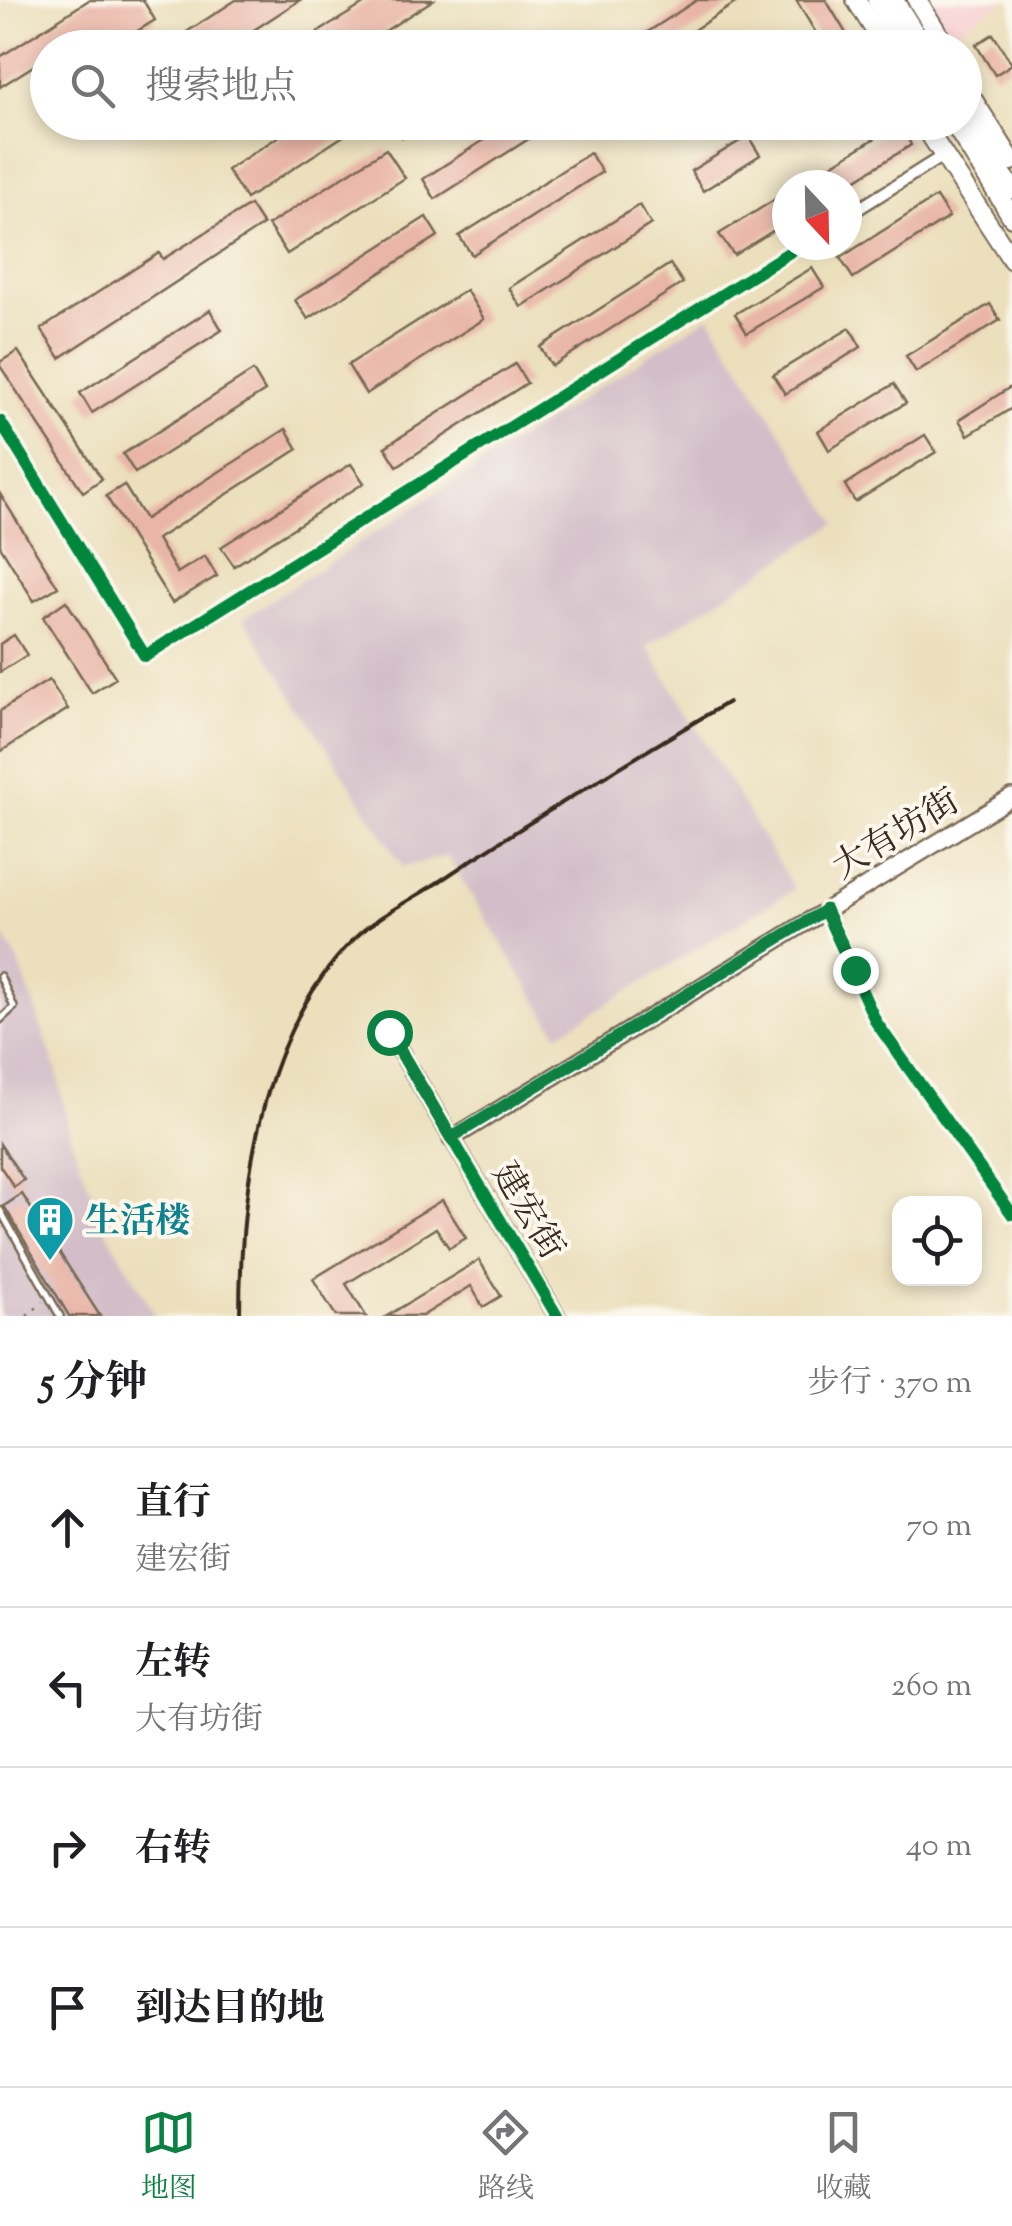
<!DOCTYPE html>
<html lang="zh">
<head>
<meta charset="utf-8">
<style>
	:root { --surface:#fff; --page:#f2f2f2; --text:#202124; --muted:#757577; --line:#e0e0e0; --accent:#0b8043 }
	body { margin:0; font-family:"Sorts Mill Goudy","Noto Serif SC",serif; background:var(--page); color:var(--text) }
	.controls { position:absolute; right:30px; bottom:30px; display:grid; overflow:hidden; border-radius:20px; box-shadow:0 5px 15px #0003 }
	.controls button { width:90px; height:90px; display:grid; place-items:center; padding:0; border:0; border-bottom:2px solid var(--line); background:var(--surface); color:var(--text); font:50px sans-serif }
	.compass { position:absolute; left:772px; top:170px; width:90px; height:90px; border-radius:50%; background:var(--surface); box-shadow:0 5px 15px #0003; rotate:158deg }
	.stop { position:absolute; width:30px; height:30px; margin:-22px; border:8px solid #0b8043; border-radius:50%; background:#fff }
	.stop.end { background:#0b8043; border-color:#fff; box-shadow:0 2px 10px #0008 }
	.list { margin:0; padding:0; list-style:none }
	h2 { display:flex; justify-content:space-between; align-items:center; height:130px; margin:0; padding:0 40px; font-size:42px }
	h2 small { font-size:32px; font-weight:400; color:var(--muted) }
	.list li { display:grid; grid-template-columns:65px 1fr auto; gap:30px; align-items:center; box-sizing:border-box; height:160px; padding:0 40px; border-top:2px solid var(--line) }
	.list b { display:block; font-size:38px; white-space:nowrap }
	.list p { margin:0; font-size:32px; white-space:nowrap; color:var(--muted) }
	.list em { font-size:32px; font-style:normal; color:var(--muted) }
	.icon { flex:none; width:55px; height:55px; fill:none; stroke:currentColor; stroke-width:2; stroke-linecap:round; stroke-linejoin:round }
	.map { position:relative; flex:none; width:1012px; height:1316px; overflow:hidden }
	.search { position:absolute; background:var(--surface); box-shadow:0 5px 15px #0003; left:30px; right:30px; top:30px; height:110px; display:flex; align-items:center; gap:25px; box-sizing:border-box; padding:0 35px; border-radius:55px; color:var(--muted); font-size:38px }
	.sheet { height:770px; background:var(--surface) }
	nav { display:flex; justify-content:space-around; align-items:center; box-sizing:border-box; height:140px; border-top:2px solid var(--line); background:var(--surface); font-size:28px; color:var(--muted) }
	nav a { display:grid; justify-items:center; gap:5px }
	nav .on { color:var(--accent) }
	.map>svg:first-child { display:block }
	.built { fill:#f7cfd4 }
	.industrial { fill:#d2bdc8 }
	.building { fill:#e9b5a7 }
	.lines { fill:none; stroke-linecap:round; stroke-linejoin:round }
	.lane-casing { stroke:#796955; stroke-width:10 }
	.street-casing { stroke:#796955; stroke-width:15 }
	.secondary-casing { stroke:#796955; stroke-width:20 }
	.highway-casing { stroke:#796955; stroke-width:22 }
	.path { stroke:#796955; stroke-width:2.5; stroke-dasharray:2.5 8; stroke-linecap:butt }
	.lane { stroke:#fff; stroke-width:5 }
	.street { stroke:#fff; stroke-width:10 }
	.secondary { stroke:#fff; stroke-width:15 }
	.highway { stroke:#fff; stroke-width:18 }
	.rail { stroke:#3b2a1e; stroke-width:4 }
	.cycleway-casing { stroke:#fbf7ec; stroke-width:19 }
	.cycleway { stroke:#00873e; stroke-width:12 }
	.route { stroke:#0b8043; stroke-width:12 }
	.labels { text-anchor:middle; stroke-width:8; stroke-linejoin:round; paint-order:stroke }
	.street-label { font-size:35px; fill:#3b2a1e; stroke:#fbf7ec }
	.culture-label { font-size:35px; font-weight:bold; fill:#0d838f; stroke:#fbf7ec; text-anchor:start }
</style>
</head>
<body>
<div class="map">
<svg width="1012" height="1316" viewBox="0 0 1012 1316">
	<rect width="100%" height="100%" fill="#fbf7ec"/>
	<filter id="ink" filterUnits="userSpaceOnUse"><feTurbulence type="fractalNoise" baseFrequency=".01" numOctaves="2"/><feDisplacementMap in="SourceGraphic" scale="20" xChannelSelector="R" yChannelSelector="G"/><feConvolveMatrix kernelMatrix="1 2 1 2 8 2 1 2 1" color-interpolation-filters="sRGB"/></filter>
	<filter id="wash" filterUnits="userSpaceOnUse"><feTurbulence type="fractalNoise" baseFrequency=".0048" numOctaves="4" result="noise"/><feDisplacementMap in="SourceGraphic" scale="40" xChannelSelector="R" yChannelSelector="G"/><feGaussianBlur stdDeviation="2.25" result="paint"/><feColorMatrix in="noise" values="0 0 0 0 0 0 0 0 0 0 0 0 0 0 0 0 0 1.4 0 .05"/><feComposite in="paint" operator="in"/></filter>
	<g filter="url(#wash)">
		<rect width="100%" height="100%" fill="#ebdfbc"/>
		<!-- built -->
		<path class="built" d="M926,0H1005L948,35Z"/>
		<!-- industrial -->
		<g class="industrial">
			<path d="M709,316L837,523L647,646L794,889L558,1034L447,856L403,867L244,618Z"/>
			<path d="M0,929L18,960L57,1072L70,1136L103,1225L156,1316H0Z"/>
		</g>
		<g id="blocks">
			<!-- building -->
			<g class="building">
				<path d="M89,0H143L155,20L110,48H82L75,35L55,48H48V52L39,57L41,61L0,87V57Z"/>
				<path d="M236,0H300L226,48H162Z"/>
				<path d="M370,0H433L359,48H293Z"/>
				<path d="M697,0H740L666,48H623Z"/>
				<path d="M796,0H826L855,48H825Z"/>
				<path d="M501,32L511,48H478Z"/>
				<path d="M993,34L1012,64L995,75L976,45Z"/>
				<path d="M301,122H365L246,199L227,170Z"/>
				<path d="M393,122H425L402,137Z"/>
				<path d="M512,122H555L435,199L423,179Z"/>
				<path d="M651,122H683L660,137Z"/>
				<path d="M900,123L911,145L847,185H799Z"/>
				<path d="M748,136L760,155L703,191L691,171Z"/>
				<path d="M386,149L405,178L287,254L268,225Z"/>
				<path d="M590,153L602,172L472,255L459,236Z"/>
				<path d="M787,192V222L734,255L719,234Z"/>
				<path d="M936,197L949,217L853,278L840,258Z"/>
				<path d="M250,205L263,225L60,358L41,329L159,253L163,259Z"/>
				<path d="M639,205L651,224L521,307L509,288Z"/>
				<path d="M426,217L438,236L308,319L295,300Z"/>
				<path d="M670,264L683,283L552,366L540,347Z"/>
				<path d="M812,268L824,287L747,333L735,314Z"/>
				<path d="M466,290L484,319L366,394L348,365Z"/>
				<path d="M990,304L1000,320L916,372L906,356Z"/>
				<path d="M210,310L222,330L92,413L80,393Z"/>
				<path d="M850,328L861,347L785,394L773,375Z"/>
				<path d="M18,351L102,479L83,492L0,366V362Z"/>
				<path d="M515,364L527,383L397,466L385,447Z"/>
				<path d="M253,371L265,391L135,473L123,454Z"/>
				<path d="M894,384L906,403L829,450L818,431Z"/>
				<path d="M1012,386V408L968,435L959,420Z"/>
				<path d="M286,429L298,449L157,539L177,573L205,556L217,576L172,603L106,496L124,485L145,519Z"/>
				<path d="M925,435L936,452L855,502L845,485Z"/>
				<path d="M351,464L364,483L234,566L221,547Z"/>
				<path d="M0,494L58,587L34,601L0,546Z"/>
				<path d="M66,601L116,678L92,693L43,617Z"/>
				<path d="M14,635L27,655L0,672V644Z"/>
				<path d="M49,680L68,709L0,752V711Z"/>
				<path d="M0,1144L24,1180L14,1187L0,1166Z"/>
				<path d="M22,1194L100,1316H69L4,1206Z"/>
				<path d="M442,1200L466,1238L449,1248L436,1228L346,1284L366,1316H336L313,1279Z"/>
				<path d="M479,1260L501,1296L483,1307L471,1286L422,1316H387Z"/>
			</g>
		</g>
	</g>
	<g filter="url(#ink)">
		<use href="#blocks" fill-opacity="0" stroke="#796955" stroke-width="2.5"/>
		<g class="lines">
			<!-- lane casing -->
			<g class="lane-casing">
				<g id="lane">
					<path d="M0,976L14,1007L0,1020"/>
					<path d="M0,1210L60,1316"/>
				</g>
			</g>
			<!-- street casing -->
			<g class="street-casing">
				<g id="street">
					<path d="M847,216L944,155"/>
					<path d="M0,421L145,656L801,245"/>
					<path d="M825,910L876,1022L1012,1214"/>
				</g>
			</g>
			<!-- secondary casing -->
			<g class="secondary-casing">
				<g id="secondary">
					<path d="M389,1032L557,1316"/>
					<path d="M451,1139L1012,797"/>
				</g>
			</g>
			<!-- highway casing -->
			<g class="highway-casing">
				<g id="highway">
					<path d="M856,0L886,48"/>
					<path d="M877,0L906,48"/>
					<path d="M894,0L924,48"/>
					<path d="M917,0L947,48"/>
					<path d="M964,86L1012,161"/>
					<path d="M964,113L1012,189"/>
					<path d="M922,122L1012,260"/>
					<path d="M953,122L1012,217"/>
				</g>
			</g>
			<!-- path -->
			<path class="path" d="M27,1316L43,1302"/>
			<!-- lane -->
			<use href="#lane" class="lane"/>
			<!-- street -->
			<use href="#street" class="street"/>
			<!-- secondary -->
			<use href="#secondary" class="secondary"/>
			<!-- highway -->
			<use href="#highway" class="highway"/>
			<!-- rail -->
			<path class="rail" d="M240,1316C240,1188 260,1033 354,939C378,915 415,898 443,879C536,817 632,760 728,702"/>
			<!-- cycleway casing -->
			<g class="cycleway-casing">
				<g id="cycleway">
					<path d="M0,421L145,656L801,245"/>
					<path d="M825,910L876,1022L1012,1214"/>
					<path d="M389,1032L557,1316"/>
				</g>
			</g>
			<!-- cycleway -->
			<use href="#cycleway" class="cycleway"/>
		</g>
	</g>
	<g class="lines" filter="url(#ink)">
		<!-- route -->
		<path class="route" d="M389,1032L451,1138L825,910L855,970"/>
	</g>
	<!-- icons -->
	<defs>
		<g id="building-pin" transform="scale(2.5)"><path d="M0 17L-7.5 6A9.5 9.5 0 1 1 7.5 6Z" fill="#0f9aa8" stroke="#fbf7ec"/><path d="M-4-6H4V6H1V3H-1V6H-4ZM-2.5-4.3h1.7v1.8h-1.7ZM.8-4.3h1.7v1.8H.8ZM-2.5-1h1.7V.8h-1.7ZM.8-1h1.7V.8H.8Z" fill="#fff"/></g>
	</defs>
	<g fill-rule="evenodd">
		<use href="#building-pin" x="50" y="1220"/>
	</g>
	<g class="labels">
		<!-- street labels -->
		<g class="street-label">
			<text transform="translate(895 833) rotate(-31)" y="12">大有坊街</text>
			<text transform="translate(529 1210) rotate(59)" y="12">建宏街</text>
		</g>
		<!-- culture labels -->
		<g class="culture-label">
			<text x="85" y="1232">生活楼</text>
		</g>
	</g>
</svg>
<div class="controls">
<button><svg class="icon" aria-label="locate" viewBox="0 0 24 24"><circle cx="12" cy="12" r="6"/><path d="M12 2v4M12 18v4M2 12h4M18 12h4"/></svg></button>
</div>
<svg class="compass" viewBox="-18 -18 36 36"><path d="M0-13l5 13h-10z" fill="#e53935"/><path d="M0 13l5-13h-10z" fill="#757577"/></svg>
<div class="stop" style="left:389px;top:1032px"></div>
<div class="stop end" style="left:855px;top:970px"></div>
<div class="search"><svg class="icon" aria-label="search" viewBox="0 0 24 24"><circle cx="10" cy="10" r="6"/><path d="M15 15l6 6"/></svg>搜索地点</div>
</div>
<section class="sheet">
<h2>5 分钟<small>步行 · 370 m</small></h2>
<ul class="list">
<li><svg class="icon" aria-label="ahead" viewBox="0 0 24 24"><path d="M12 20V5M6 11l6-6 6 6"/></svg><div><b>直行</b><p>建宏街</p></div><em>70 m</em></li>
<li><svg class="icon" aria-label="left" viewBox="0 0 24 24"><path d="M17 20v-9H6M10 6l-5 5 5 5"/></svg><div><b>左转</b><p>大有坊街</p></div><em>260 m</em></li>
<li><svg class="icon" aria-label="right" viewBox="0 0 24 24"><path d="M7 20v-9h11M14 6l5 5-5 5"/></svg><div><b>右转</b></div><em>40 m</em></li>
<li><svg class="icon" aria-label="arrive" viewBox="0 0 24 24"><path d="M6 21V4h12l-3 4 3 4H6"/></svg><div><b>到达目的地</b></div></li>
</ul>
</section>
<nav>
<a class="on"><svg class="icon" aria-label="map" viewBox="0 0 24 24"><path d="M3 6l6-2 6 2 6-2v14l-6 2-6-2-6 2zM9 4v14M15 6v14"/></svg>地图</a>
<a><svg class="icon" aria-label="directions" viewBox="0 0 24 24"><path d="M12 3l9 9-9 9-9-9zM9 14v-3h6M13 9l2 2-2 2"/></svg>路线</a>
<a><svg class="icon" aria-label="saved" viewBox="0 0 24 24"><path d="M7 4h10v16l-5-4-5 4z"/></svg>收藏</a>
</nav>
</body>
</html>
